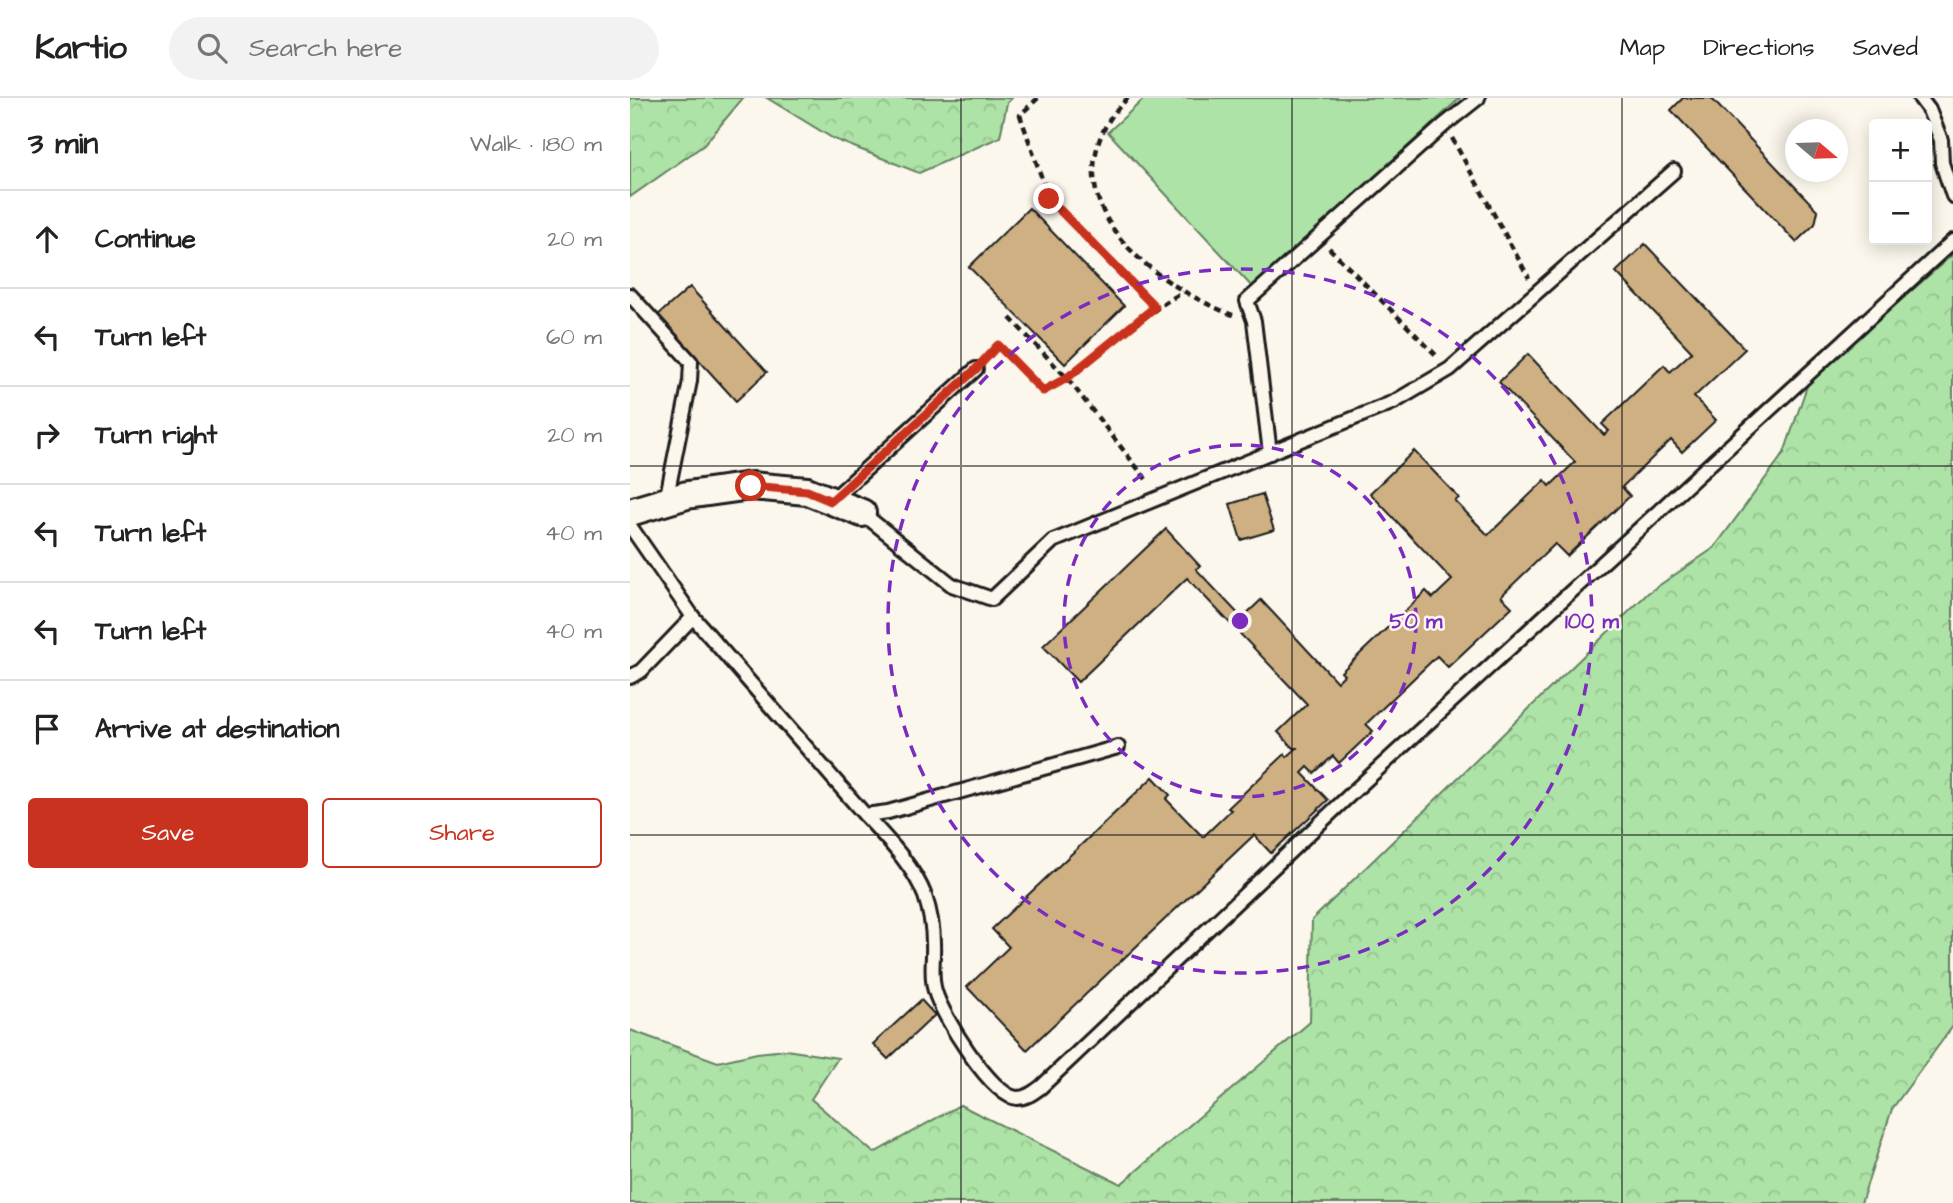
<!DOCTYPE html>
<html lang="en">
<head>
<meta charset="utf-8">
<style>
	:root { --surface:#fff; --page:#f2f2f2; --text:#222; --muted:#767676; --line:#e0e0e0; --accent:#c8321e }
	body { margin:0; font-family:"Architects Daughter",sans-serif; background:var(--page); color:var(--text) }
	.controls { position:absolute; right:21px; top:21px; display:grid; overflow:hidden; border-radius:7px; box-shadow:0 4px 18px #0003 }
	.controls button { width:63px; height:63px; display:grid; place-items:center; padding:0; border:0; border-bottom:2px solid var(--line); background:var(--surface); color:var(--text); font:35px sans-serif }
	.compass { position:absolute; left:1155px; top:21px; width:63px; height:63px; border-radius:50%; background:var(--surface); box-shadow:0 4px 18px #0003; rotate:109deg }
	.stop { position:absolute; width:21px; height:21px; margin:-16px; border:5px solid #c8321e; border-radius:50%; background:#fff }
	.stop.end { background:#c8321e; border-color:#fff; box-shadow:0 2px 7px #0008 }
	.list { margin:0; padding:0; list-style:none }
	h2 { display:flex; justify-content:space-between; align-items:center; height:91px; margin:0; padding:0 28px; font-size:30px }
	h2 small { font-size:23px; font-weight:400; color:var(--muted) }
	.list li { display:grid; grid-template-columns:46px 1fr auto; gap:21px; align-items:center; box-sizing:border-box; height:98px; padding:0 28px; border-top:2px solid var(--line) }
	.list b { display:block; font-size:26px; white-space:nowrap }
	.list em { font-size:23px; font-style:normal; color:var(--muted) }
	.actions { display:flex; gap:14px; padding:21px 28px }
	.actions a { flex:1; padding:16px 0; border:2px solid var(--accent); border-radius:7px; text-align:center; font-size:24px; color:var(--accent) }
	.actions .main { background:var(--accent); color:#fff }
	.icon { flex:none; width:38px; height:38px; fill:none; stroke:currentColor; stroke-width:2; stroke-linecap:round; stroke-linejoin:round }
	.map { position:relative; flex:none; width:1323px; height:1105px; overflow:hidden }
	header { display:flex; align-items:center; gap:42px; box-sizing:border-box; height:98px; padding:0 35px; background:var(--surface); border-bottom:2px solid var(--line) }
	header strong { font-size:33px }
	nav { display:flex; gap:38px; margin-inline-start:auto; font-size:24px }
	.search { width:490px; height:63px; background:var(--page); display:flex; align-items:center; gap:18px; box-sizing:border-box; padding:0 24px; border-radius:38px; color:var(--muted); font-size:26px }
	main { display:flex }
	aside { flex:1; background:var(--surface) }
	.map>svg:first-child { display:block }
	.green { fill:#ade3a6; stroke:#648061; stroke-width:2 }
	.forest { fill:url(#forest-crowns); stroke:#648061; stroke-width:2 }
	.building { fill:#ceb083; stroke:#1c1c1c; stroke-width:2 }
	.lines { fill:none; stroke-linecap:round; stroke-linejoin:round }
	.service-casing { stroke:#1c1c1c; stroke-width:18 }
	.minor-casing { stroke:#1c1c1c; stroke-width:32 }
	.path { stroke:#1c1c1c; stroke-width:4.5; stroke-dasharray:7 5; stroke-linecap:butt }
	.service { stroke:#fbf7ec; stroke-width:12 }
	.minor { stroke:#fbf7ec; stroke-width:26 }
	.route { stroke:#c8321e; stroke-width:9 }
	.grid { fill:none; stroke:#1c1c1c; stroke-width:2; stroke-opacity:0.55 }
	.ring { fill:none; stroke:#7b2cbf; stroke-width:3.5; stroke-dasharray:12 9 }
	.centre { fill:#7b2cbf; stroke:#fbf7ec; stroke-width:3.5 }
	.ring-label { font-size:21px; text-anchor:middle; font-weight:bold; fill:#7b2cbf; stroke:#fbf7ec; stroke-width:5; stroke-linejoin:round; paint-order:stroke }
</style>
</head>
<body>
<header>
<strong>Kartio</strong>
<div class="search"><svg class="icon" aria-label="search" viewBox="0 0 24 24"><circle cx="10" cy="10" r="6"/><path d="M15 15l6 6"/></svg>Search here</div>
<nav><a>Map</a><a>Directions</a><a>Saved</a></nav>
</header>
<main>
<aside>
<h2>3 min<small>Walk · 180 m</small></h2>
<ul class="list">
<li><svg class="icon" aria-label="ahead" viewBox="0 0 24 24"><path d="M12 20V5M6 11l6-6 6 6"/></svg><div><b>Continue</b></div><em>20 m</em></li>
<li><svg class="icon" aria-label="left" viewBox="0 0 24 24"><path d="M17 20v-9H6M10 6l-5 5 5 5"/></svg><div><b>Turn left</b></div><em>60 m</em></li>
<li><svg class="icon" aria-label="right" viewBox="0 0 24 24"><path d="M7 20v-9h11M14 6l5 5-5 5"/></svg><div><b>Turn right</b></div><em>20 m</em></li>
<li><svg class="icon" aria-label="left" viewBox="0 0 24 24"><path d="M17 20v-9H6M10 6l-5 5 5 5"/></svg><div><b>Turn left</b></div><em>40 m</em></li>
<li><svg class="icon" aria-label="left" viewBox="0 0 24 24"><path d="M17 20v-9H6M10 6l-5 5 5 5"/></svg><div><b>Turn left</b></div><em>40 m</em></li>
<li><svg class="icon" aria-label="arrive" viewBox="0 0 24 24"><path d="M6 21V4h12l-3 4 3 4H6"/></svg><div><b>Arrive at destination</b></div></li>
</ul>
<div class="actions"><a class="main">Save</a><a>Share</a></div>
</aside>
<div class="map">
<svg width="1323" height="1105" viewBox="0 0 1323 1105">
	<defs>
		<pattern id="forest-crowns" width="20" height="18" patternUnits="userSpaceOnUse" patternTransform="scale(1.75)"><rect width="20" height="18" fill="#ade3a6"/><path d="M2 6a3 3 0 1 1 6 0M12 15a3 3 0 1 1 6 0" fill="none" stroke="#94c28e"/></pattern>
	</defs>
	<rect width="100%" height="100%" fill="#fbf7ec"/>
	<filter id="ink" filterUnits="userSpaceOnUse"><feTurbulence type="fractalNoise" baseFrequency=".0143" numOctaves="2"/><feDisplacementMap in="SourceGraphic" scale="14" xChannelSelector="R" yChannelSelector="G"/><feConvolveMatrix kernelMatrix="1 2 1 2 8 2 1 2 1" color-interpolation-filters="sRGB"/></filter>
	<g filter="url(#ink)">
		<!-- green -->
		<path class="green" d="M515,0H830L624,191L478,34Z"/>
		<!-- forest -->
		<g class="forest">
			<path d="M0,0H113L74,47L0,99Z"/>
			<path d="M137,0H382L377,5L370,39L289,75L204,41Z"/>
			<path d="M1323,156V928L1262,1011L1231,1105H0V932L88,964L127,955L156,952L208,960L181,1001L244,1055L330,1007L491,1086L680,924L682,822L1018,495L1084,450L1154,355L1178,285Z"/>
		</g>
		<!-- building -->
		<g class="building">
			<path d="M1053,0H1081L1188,113L1185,126L1166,144L1041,12Z"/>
			<path d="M399,110L494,208L435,266L339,169Z"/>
			<path d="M1015,146L1115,251L1064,299L1086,322L1052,354L1041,342L992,389L1000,398L937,458L925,446L871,498L882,509L818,569L807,558L736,626L743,633L709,665L703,658L684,675L678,669L672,675L698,702L641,755L624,737L397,952L337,889L379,849L362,831L523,679L540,697L536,701L573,739L601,712L598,710L655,656L657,659L667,650H663L648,634L677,606L557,480L448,584L413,548L536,431L570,468L566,471L612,520L631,502L707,584L714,577L711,574L796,493L803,500L822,482L740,395L784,353L829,400L825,403L858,437L915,382L920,388L945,364L869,284L898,256L974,337L979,333L972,326L1034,267L1040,274L1062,254L986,174Z"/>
			<path d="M60,189L137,274L106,303L28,217Z"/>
			<path d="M632,396L644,432L611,442L600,406Z"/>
			<path d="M291,902L305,917L258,961L243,946Z"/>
		</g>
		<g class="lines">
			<!-- service casing -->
			<g class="service-casing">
				<g id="service">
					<path d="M1290,0L1299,12L1311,42L1312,65L1323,98"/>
					<path d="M0,197L61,264L60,283L36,403"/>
					<path d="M640,355L624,223L617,203L814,27L848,0"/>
					<path d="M202,402L346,271"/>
					<path d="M232,415L322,487L362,501L423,443L764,304L820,271L1044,73"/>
					<path d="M0,428L63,519L235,717L258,714L488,649"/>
					<path d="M0,579L11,573L63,519"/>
					<path d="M235,717C257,741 283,767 295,798C300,813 303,830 303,845C304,862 300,877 305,893C311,916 362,999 387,1000C397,1000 404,994 411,989L723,694L1323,143"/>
				</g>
			</g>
			<!-- minor casing -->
			<g class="minor-casing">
				<path id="minor" d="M0,414L57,397L121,388L177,393L232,415"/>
			</g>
			<!-- path -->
			<g class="path">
				<path d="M408,0L390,17L419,101L525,210"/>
				<path d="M498,0C480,17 469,35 465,60C453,135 542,194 603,217"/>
				<path d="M822,40L899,180"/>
				<path d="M699,150L809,260"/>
				<path d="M380,220L437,280L519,385"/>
				<path d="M357,259L368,247L413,293C463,265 503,222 553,194"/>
			</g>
			<!-- service -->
			<use href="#service" class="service"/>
			<!-- minor -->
			<use href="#minor" class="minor"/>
		</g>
	</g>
	<g class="lines" filter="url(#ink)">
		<!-- route -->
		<path class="route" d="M121,388L177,393L201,403L346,271L368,247L413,293L437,280L525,209L419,101"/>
	</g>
	<!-- grid -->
	<path class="grid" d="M331,0V1105M662,0V1105M992,0V1105M0,368H1323M0,737H1323"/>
	<!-- distance rings -->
	<g class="ring">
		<circle cx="610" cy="523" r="176"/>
		<circle cx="610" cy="523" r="352"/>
	</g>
	<circle cx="610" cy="523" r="10" class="centre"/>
	<g class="ring-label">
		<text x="786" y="530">50 m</text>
		<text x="962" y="530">100 m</text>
	</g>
</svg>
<div class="controls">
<button>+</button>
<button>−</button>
</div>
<svg class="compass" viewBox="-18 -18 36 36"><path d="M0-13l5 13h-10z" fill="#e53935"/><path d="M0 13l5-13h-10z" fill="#767676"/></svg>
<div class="stop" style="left:121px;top:388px"></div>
<div class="stop end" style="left:419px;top:101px"></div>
</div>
</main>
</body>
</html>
